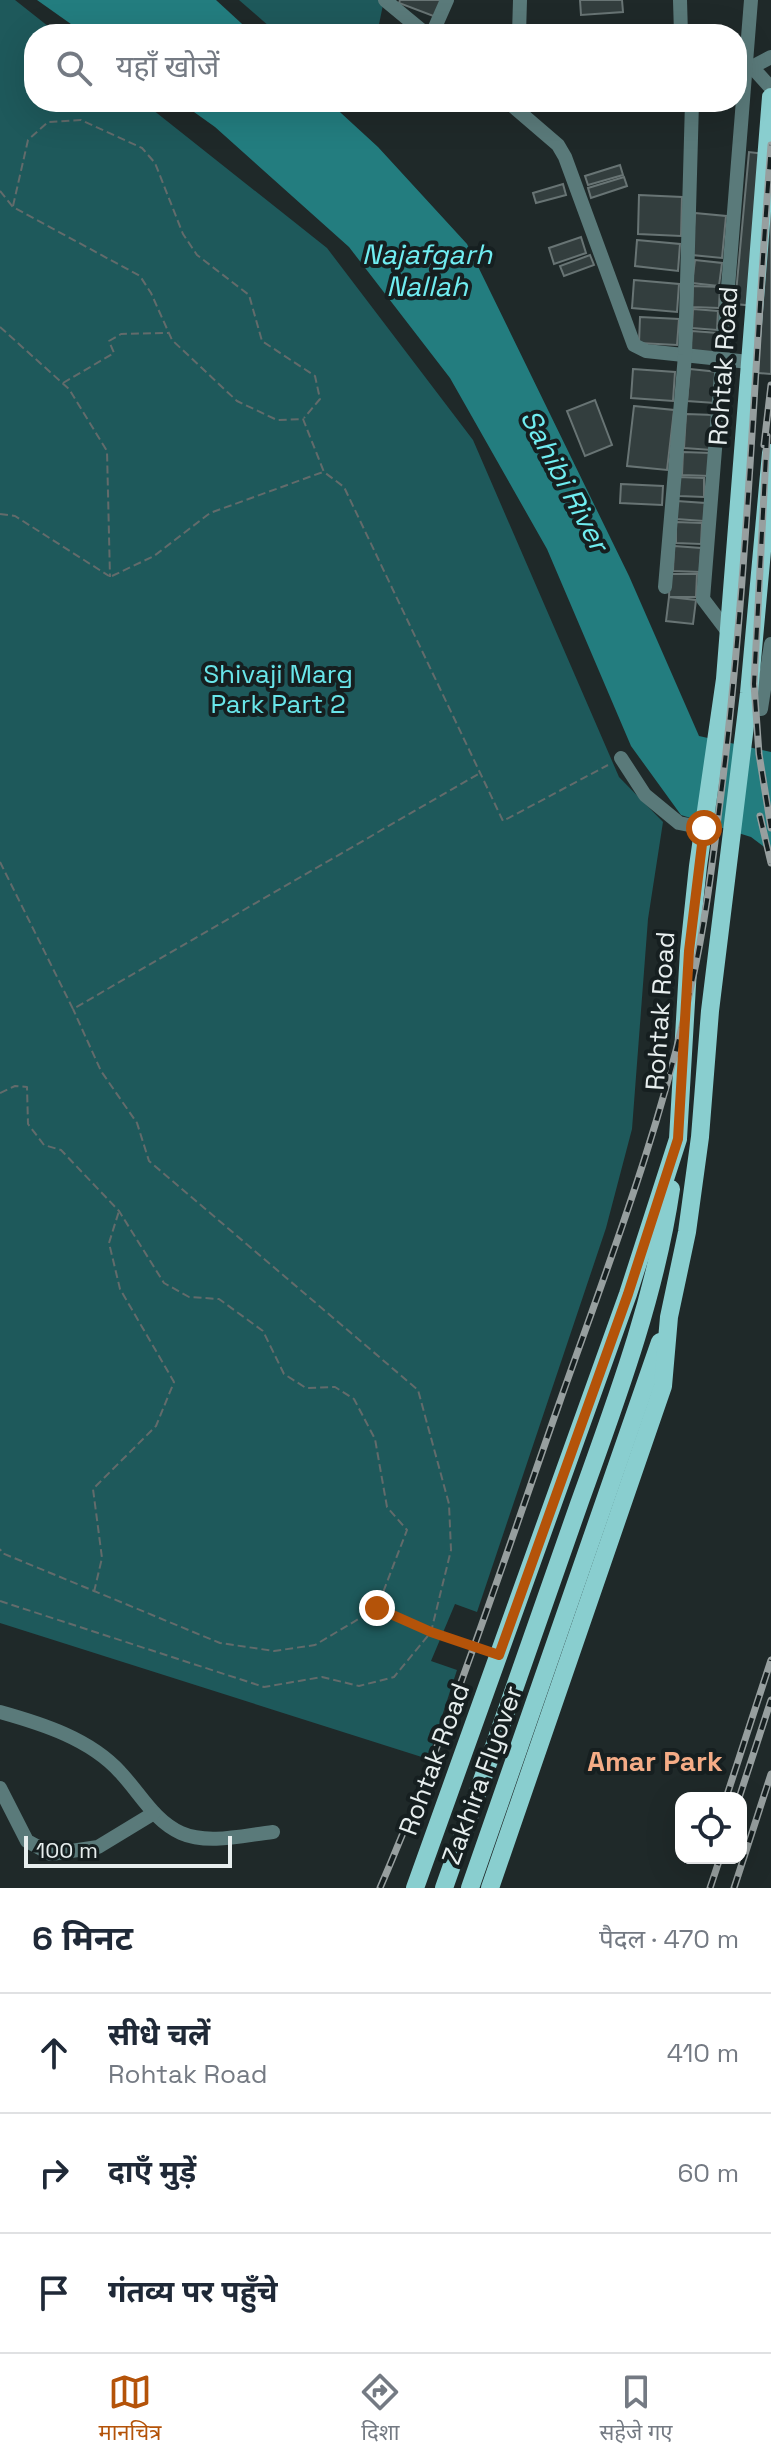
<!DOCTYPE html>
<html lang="hi">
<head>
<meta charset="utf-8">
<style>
	:root { --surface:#fff; --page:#f6f6f7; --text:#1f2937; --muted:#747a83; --line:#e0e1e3; --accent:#b45309 }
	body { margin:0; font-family:"Space Grotesk","Noto Sans Devanagari",sans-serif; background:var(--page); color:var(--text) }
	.controls { position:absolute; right:24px; bottom:24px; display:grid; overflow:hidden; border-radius:16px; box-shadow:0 8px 32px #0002 }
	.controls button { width:72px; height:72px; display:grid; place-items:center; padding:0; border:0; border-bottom:2px solid var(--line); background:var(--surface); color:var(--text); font:40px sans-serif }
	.scale { position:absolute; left:24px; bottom:20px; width:208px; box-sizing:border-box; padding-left:8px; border:4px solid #e7eeee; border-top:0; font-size:22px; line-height:28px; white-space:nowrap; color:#e7eeee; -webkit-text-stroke:6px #161f20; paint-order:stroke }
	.stop { position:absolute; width:24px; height:24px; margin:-18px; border:6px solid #b45309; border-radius:50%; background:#fff }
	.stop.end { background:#b45309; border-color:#fff; box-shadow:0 2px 8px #0008 }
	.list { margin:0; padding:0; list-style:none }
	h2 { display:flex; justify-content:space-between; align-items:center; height:104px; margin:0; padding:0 32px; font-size:34px }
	h2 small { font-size:26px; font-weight:400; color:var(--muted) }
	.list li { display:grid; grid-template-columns:52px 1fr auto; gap:24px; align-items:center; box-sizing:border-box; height:120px; padding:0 32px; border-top:2px solid var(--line) }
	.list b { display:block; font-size:30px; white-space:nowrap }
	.list p { margin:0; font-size:26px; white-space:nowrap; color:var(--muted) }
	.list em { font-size:26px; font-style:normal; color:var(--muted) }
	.icon { flex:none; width:44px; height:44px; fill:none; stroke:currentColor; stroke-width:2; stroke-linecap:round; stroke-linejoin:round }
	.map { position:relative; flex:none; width:771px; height:1888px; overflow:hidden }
	.search { position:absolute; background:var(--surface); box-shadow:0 8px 32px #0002; left:24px; right:24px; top:24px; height:88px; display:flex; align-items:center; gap:20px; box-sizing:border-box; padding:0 28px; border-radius:32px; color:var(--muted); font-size:30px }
	.sheet { height:464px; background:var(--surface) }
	nav { display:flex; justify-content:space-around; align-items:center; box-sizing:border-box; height:112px; border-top:2px solid var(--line); background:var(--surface); font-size:22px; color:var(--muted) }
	nav a { display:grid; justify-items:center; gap:4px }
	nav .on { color:var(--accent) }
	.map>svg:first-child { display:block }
	.green { fill:#1e595b }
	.water { fill:#237d7f }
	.building { fill:#333e3e; stroke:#687474; stroke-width:2 }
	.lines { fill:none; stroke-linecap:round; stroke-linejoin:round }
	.path { stroke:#626b6b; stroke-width:2; stroke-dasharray:8 4; stroke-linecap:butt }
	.minor { stroke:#5a7a7a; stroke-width:14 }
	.major { stroke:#89cecf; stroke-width:18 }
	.rail-casing { stroke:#979f9f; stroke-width:7 }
	.rail { stroke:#161f20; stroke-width:4; stroke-dasharray:12; stroke-linecap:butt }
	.route { stroke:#b45309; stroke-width:10 }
	.labels { text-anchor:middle; stroke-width:8; stroke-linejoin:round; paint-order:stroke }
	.street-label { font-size:26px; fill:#e7eeee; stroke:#161f20 }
	.park-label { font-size:26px; fill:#69e6ea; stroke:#161f20 }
	.water-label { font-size:28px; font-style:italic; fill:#70edf1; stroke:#161f20 }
	.neighbourhood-label { font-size:28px; font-weight:bold; fill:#f5ac86; stroke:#161f20 }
</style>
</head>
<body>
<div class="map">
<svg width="771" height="1888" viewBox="0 0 771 1888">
	<rect width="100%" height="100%" fill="#1f2929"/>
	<!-- green -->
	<g class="green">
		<path d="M0,0H15L58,34H34V102H143L327,248L473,440L619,777L663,822L648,919L632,1129L606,1228L477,1612L455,1604L431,1661L457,1670L428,1759L0,1623Z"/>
		<path d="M239,0H384L377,34H278Z"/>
	</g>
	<!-- water -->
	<g class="water">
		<path d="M37,0H216L253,34H85Z"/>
		<path d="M180,102H329L378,147L467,244L629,576L699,736L771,752V852L751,837L681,815L631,746L547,549L450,378L349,247L215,127Z"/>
	</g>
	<!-- building -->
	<g class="building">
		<path d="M400,0H443L436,17L399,3Z"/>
		<path d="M580,0H622L623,12L581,15Z"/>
		<path d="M622,28L623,34H578V31Z"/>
		<path d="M771,90V374L748,372L755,306L735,304L749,152L765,154Z"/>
		<path d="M620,165L623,175L588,185L585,176Z"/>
		<path d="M624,177L627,186L591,198L588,188Z"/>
		<path d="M563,184L566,195L536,203L533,193Z"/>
		<path d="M639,195L682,197L681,236L638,234Z"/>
		<path d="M695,213L726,216L722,258L692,255Z"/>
		<path d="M581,237L586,253L554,264L549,248Z"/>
		<path d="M637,240L680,244L678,271L635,266Z"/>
		<path d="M590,255L594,265L564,276L560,266Z"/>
		<path d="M695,260L722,263L719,286L692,283Z"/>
		<path d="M634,280L679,284L677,312L632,308Z"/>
		<path d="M693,286L720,287L719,308L692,307Z"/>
		<path d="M693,309L718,311L717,330L692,328Z"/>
		<path d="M640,317L679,319L677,345L639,343Z"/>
		<path d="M692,331L718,333L717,356L690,355Z"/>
		<path d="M633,369L675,372L673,401L631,398Z"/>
		<path d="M690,369L718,372L715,403L687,401Z"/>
		<path d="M595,400L612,445L585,456L567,411Z"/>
		<path d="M634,406L674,410L667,470L627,466Z"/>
		<path d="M686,414L714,415L712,450L684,448Z"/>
		<path d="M683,452L711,453L710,476L682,475Z"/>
		<path d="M679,477L704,478V497L679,496Z"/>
		<path d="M621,484L663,486L662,505L620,503Z"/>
		<path d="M677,501L705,503L704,521L676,519Z"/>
		<path d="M676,522L702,523L701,544L676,543Z"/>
		<path d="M674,546L701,548L700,572L673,571Z"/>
		<path d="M670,574H697L696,597H669Z"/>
		<path d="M669,597L696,600L693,624L666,621Z"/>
	</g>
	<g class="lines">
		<!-- path -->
		<g class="path">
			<path d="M0,191L13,207L140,276L151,293L172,340L237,401L277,420L303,419L324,472L344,487L503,821L608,765"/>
			<path d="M13,206L28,140L48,122L81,120L142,148L155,163L183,234L197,255L249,295L262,341L315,376L320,399L304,418"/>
			<path d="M0,327L69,389L107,451L110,577"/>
			<path d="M63,383L114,353L109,341L121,334L168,333"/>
			<path d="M0,514L15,516L109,576"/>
			<path d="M112,576L154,556L210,513L323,472"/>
			<path d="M0,862L73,1009L480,773"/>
			<path d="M0,1093L15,1086L27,1087L28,1124L44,1145L61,1150L119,1211L164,1283L189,1297L219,1299L263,1331L284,1374L306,1388L335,1387L354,1399L375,1439L387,1507L407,1530L377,1608L315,1645L274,1651L220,1643L2,1553L0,1549"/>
			<path d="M94,1592L102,1558L93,1489L156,1426L174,1382L120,1289L109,1243L119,1211"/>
			<path d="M0,1601L264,1687L322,1677L359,1686L394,1677L431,1632L451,1550L449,1504L418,1390L149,1161L137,1123L101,1071L73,1009"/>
			<path d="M377,1608L482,1650"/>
		</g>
		<!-- minor -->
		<g class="minor">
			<path d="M385,0L426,34"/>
			<path d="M680,0L681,34"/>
			<path d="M432,34L447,0"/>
			<path d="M519,34L520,0"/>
			<path d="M771,57L752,67L771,88"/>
			<path d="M508,102L558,145L565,157L634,345L646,351L749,362"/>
			<path d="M665,587L685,355L692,102"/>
			<path d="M728,632L703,599L751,0"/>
			<path d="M761,709L771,644"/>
			<path d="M621,758L645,795L679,823L704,828"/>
			<path d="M0,1712C43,1724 90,1739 120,1772C140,1793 154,1821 181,1833C208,1845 245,1835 273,1832"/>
			<path d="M0,1788L27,1841L51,1854L98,1847L154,1813"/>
		</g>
		<!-- major -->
		<g class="major">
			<path d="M415,1888L628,1294L678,1139L689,951L698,866L725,679L771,97"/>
			<path d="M444,1888C489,1760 535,1632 579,1504C616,1401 655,1298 671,1189"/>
			<path d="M470,1888L660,1342"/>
			<path d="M490,1888L663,1386L669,1317L687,1232L700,1137L710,1011L749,693L771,453"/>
		</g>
		<!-- rail casing -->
		<g class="rail-casing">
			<g id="rail">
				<path d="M767,436L754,684L759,754L771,828"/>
				<path d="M764,445L771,385"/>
				<path d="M760,816L771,863"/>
				<path d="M726,1798L771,1660"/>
				<path d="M739,1798L771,1700"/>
				<path d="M380,1888C448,1730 502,1566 559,1404C608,1265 662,1127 692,982C706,920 713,857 721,794C748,579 754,362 771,145"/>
				<path d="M710,1888L720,1858"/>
				<path d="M734,1888L771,1774"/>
			</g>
		</g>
		<!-- rail -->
		<use href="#rail" class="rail"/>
	</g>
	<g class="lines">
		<!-- route -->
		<path class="route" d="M377,1608L431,1632L499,1655L628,1294L678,1139L689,951L704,828"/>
	</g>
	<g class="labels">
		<!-- street labels -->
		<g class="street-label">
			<text transform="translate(723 366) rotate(-86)" y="9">Rohtak Road</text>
			<text transform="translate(660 1011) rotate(-86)" y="9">Rohtak Road</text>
			<text transform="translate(434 1759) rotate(-70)" y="9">Rohtak Road</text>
			<text transform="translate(482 1775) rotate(-70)" y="9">Zakhira Flyover</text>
		</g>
		<!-- park labels -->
		<g class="park-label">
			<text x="278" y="683">Shivaji Marg<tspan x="278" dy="30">Park Part 2</tspan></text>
		</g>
		<!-- water labels -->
		<g class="water-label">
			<text x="427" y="264">Najafgarh<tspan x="427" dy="32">Nallah</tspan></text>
			<text transform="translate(565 480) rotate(62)" y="10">Sahibi River</text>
		</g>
		<!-- neighbourhood labels -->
		<g class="neighbourhood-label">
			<text x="655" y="1771">Amar Park</text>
		</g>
	</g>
</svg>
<div class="controls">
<button><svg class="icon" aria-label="locate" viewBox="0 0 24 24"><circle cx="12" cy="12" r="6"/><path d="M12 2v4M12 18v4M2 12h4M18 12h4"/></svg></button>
</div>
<div class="scale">100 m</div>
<div class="stop" style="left:704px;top:828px"></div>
<div class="stop end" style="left:377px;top:1608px"></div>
<div class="search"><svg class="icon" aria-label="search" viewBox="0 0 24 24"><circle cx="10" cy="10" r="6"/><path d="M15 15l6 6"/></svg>यहाँ खोजें</div>
</div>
<section class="sheet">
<h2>6 मिनट<small>पैदल · 470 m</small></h2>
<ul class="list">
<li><svg class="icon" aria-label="ahead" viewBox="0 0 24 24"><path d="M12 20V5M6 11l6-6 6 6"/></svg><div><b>सीधे चलें</b><p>Rohtak Road</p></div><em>410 m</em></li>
<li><svg class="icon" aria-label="right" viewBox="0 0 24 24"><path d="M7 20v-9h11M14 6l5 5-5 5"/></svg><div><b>दाएँ मुड़ें</b></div><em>60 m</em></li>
<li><svg class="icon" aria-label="arrive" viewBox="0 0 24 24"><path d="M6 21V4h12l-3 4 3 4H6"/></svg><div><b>गंतव्य पर पहुँचे</b></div></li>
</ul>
</section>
<nav>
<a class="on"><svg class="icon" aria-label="map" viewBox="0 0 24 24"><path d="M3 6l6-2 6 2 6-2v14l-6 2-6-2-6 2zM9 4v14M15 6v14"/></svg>मानचित्र</a>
<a><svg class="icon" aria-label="directions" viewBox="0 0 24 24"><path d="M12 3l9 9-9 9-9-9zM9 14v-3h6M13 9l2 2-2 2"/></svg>दिशा</a>
<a><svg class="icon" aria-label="saved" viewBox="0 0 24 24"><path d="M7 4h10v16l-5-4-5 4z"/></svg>सहेजे गए</a>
</nav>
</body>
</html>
